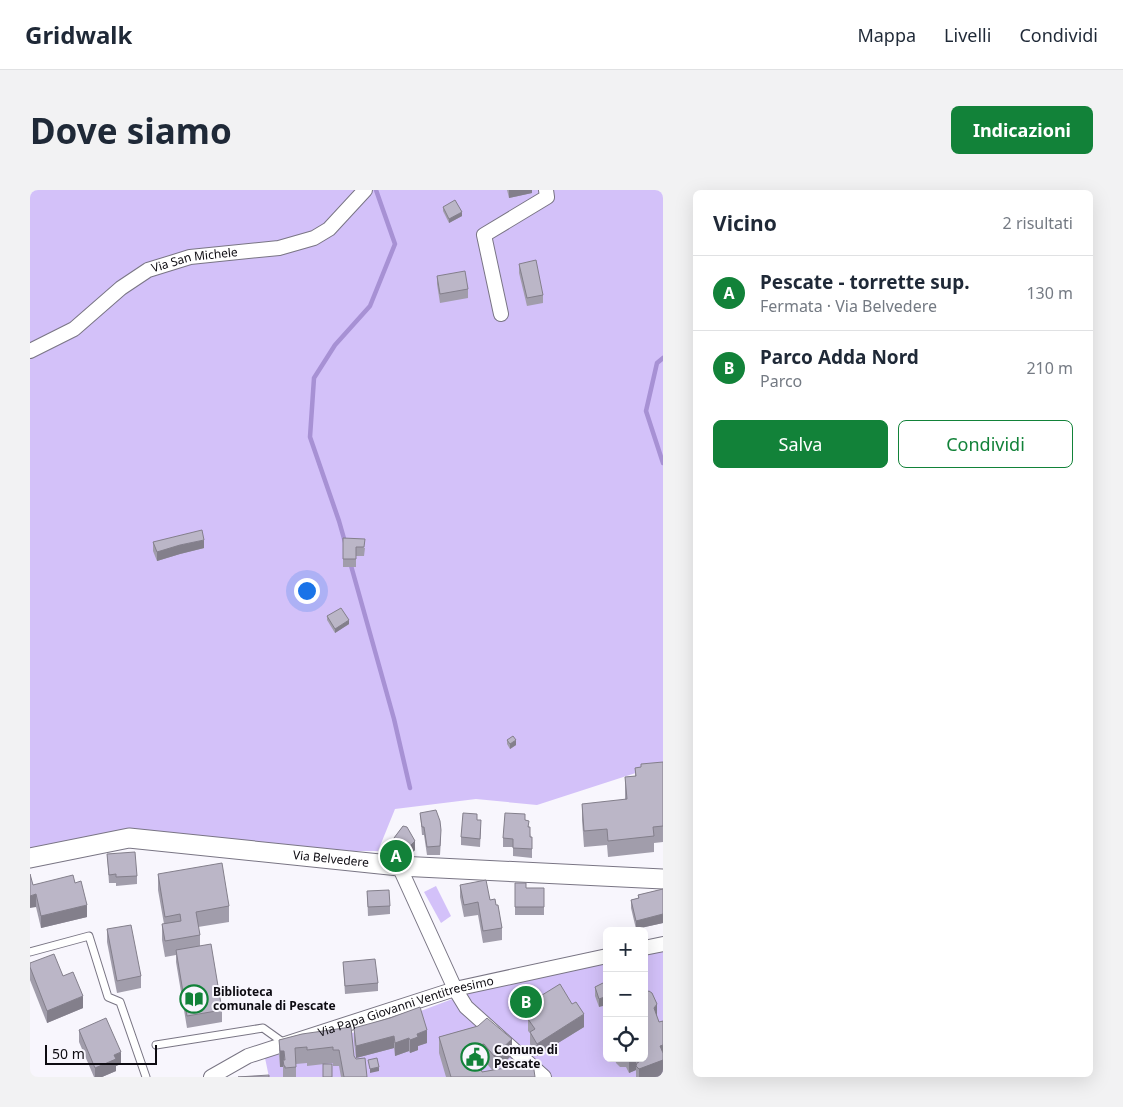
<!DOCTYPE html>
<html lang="it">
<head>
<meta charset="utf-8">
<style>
	:root { --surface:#fff; --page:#f2f2f3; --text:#1f2937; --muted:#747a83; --line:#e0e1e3; --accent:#128239 }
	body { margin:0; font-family:"Noto Sans",sans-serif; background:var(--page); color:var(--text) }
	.controls { position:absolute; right:15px; bottom:15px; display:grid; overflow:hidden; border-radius:8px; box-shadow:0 5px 20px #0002 }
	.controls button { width:45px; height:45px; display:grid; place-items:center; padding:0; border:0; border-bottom:1px solid var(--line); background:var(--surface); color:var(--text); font:25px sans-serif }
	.scale { position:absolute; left:15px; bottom:12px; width:112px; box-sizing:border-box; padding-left:5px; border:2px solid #0d0b11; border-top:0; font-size:14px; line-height:18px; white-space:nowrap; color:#0d0b11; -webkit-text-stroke:4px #f8f6fd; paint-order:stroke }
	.you { position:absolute; left:276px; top:400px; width:18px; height:18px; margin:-12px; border:4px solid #fff; border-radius:50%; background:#1a73e8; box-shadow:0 0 0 8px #1a73e833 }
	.badge { display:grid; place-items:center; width:32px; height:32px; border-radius:50%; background:var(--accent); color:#fff; font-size:16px; font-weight:700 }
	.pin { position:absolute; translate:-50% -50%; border:2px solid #fff; box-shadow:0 1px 5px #0006 }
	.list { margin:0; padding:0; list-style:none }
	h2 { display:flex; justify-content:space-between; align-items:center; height:65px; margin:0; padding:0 20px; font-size:21px }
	h2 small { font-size:16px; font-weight:400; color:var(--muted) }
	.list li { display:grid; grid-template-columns:32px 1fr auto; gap:15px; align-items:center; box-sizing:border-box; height:75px; padding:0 20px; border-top:1px solid var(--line) }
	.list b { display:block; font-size:19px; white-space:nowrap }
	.list p { margin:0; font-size:16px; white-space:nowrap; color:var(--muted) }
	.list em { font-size:16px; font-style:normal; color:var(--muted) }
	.actions { display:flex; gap:10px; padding:15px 20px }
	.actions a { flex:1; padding:11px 0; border:1px solid var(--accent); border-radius:8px; text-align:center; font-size:18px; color:var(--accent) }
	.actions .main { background:var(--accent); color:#fff }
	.icon { flex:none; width:28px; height:28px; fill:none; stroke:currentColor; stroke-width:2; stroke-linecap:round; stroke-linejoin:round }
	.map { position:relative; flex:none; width:633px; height:887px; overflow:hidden; border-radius:8px }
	header { display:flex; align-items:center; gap:30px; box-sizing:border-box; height:70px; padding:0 25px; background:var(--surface); border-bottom:1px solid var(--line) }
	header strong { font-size:24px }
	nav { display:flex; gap:28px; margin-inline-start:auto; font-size:18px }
	.intro { display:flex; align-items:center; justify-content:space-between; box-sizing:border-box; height:120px; padding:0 30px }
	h1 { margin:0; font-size:35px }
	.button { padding:12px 22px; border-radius:8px; background:var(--accent); color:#fff; font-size:18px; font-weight:700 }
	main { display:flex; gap:30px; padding:0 30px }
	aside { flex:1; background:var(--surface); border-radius:8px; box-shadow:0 5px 20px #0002 }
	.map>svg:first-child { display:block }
	.green { fill:#d3c1f9 }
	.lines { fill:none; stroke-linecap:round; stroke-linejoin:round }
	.stream { stroke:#a791d4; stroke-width:4.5 }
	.lane-casing { stroke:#797584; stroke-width:9 }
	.street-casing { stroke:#797584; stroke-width:16 }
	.secondary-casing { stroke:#797584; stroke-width:21 }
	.lane { stroke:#fff; stroke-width:7 }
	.street { stroke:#fff; stroke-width:14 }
	.secondary { stroke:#fff; stroke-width:19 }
	.wall { fill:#a19dab; fill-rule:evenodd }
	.shaded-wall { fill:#837f8b }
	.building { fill:#bbb6c7; stroke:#837f8b }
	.labels { text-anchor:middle; stroke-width:4; stroke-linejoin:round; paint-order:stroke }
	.street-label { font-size:12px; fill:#0d0b11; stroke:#f8f6fd }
	.poi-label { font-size:12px; font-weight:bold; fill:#0d0b11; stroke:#f8f6fd; text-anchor:start }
</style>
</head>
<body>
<header>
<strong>Gridwalk</strong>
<nav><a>Mappa</a><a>Livelli</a><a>Condividi</a></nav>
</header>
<div class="intro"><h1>Dove siamo</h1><a class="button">Indicazioni</a></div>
<main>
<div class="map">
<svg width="633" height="887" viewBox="0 0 633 887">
	<rect width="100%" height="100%" fill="#f8f6fd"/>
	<!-- green -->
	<g class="green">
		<path d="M0,0H633V578L618,579L507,615L446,609L365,619L348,661H282L192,651L87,658L0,668Z"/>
		<path d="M406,696L421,726L411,733L394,702Z"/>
		<path d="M633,757V887H239L235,868L367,830L462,794L577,770V868H614V762Z"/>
	</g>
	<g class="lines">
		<!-- stream -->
		<g class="stream">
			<path d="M633,168L627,173L616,221L633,273"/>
			<path d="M315,352L309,331L280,247L284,188L305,155L340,116L365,54L346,0"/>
			<path d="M320,372L364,529L380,598"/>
		</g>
		<!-- lane casing -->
		<g class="lane-casing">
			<g id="lane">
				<path d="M0,762L59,746L78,807L90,812L116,887"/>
				<path d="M126,855L233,838L254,853"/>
			</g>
		</g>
		<!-- street casing -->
		<g class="street-casing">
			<g id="street">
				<path d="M471,124L454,45L517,7L516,0"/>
				<path id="s1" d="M0,161L44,139L91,98L118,80L160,67L249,58L284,48L299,39L335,0"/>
				<path d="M369,676L425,799L436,817L514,887"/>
				<path d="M614,758L633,754"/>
				<path id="s2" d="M181,887L218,866L425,799L577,766"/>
			</g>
		</g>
		<!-- secondary casing -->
		<g class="secondary-casing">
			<g id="secondary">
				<path id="s3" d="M0,668L99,648L369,676L633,689"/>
			</g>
		</g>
		<!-- lane -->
		<use href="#lane" class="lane"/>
		<!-- street -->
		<use href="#street" class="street"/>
		<!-- secondary -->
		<use href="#secondary" class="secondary"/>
	</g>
	<!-- wall -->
	<g class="wall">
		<path d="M477,0H502V3L479,8Z"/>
		<path d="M413,17L432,26L419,33L413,21Z"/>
		<path d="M489,74L513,105V113L497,116L489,83Z"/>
		<path d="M407,86L438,99V108L410,113L407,94Z"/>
		<path d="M313,348L335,358L334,366H326V377H313Z"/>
		<path d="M123,352L174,358L150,364L127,371L123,361Z"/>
		<path d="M297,426L319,434L305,443L297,430Z"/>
		<path d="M477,550L486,555L480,559L477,554Z"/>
		<path d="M633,572V652L624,653V662L578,667L577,655L554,657L552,630V614L595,610V587L605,586V578L611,577Z"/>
		<path d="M390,623L411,649L410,665H397L394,645H392Z"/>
		<path d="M495,630L499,637L502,655V668L483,666V657H473V648Z"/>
		<path d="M373,636L385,660L380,665L363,664L364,648Z"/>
		<path d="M451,638L450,657L431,655V647Z"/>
		<path d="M77,664L107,686V694L86,696V693H79Z"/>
		<path d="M128,684L199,716V732L168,737L170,745V756L192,820V832L157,838L146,772V765L135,767L132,750V734H134L128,700Z"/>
		<path d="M45,693L57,727L11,738L6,717L3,695Z"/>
		<path d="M485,693L496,698H514V725H485Z"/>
		<path d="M430,695L460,710L466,715L472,738V750L453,753L448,725L434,727L430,707Z"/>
		<path d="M633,699V733L606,739L601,718V710L608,708V705Z"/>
		<path d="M337,701L360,716V724L338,726Z"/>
		<path d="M77,739L111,786V798L87,803L77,752Z"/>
		<path d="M313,772L348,793V801L315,804Z"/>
		<path d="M0,773L33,786L53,818L17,833L0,790Z"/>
		<path d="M577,791L569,817L565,806V797Z"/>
		<path d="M504,810L554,837L507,866L500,854V843L498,841V829L505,825L504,823Z"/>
		<path d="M627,827L629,832L633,831V886L630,887H606V880L599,883L596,877H590L586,873L585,868H614Z"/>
		<path d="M448,836L482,865L467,879L505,887H416L409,863V847ZM454,870L462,880L452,882L449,871Z"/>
		<path d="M324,838L397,853L388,856V860L380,863L379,861L365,866L364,858L326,868L324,851Z"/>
		<path d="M49,840L91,874L86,876V881L72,887H64L49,852Z"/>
		<path d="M272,844L324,866L326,869L337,887H311L309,876H303V873L277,876V873L266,874V887H253V877H250L249,866V850Z"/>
	</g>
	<!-- shaded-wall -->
	<g class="shaded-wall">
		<path d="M479,0H502V3L479,8Z"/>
		<path d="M432,22V26L419,33V29Z"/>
		<path d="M174,350V358L150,364L127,371V362L150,355Z"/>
		<path d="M319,430V434L305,443V439Z"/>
		<path d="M486,550V555L480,559V554Z"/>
		<path d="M385,651V660L380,665V656Z"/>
		<path d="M6,704V717L0,718V706Z"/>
		<path d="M57,715V727L11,738V726Z"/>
		<path d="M633,724V733L606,739V731Z"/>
		<path d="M53,806V818L17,833V821Z"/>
		<path d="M577,806V815L569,817V809Z"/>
		<path d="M627,814V830L624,818Z"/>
		<path d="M554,824V837L507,866V854Z"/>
		<path d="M397,840V853L388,856V860L380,863V850L387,844Z"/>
		<path d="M364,846V858L326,868V856Z"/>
		<path d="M379,848V861L365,866V853Z"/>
		<path d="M482,849V865L464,882V866Z"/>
		<path d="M454,854V870L445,872V856Z"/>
		<path d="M633,855V886L630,887H609V879L630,856Z"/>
		<path d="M250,861H254V876L253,870V877H250Z"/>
		<path d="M91,862V874L86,876V881L72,887H65V878L84,865Z"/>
		<path d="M599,868H606V880L599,883Z"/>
		<path d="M349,877V881L340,883V879Z"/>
	</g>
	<!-- building -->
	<g class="building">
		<path d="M425,10L432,22L419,29L413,17Z"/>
		<path d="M506,70L513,105L497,108L489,74Z"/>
		<path d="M435,81L438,99L410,104L407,86Z"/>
		<path d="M172,340L174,350L150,355L127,362L123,352Z"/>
		<path d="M313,348L335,349L334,357H326V369H313Z"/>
		<path d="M311,418L319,430L305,439L297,426Z"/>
		<path d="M483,546L486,550L480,554L477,550Z"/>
		<path d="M633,572V636L623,637L624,646L578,651L577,639L554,641L552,614L597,609L595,587L606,586L605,578L611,577V574Z"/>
		<path d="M406,620L410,631L411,640L410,656L397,657L394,637H392L390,623Z"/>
		<path d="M433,623L447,624V630H451L450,649L431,647Z"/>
		<path d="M475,623L495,624V630L499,631L498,637H500V647H502V659L483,658V649L473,648Z"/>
		<path d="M373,636L377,637L385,651L380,656H363L364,648Z"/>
		<path d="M105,662L107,686L86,687V684L79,685L77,664Z"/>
		<path d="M192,673L199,716L166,722L170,745L135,751L132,734L151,731L150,724L135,727L128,684Z"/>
		<path d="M0,684L3,695L43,685L45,693L51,691L57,715L11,726L6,704L0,706Z"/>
		<path d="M456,690L460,710L465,709L466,715H468L472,738L453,741L448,712L434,715L430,695Z"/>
		<path d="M485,693H496V698H514V717H485Z"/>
		<path d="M633,699V724L606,731L601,710L609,708L608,705Z"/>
		<path d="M359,700L360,716L338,717L337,701Z"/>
		<path d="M101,735L111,786L87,791L77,739Z"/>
		<path d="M181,754L192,820L157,826L146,760Z"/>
		<path d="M24,764L33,786L43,782L53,806L17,821L0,777V773Z"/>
		<path d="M345,769L348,793L315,796L313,772Z"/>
		<path d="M577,791V806L569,809L565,797Z"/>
		<path d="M530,794L542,814L546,812L554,824L507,854L500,842L505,839L498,829L511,821L504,810Z"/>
		<path d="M619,801L622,803L627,814L624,818L629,832L633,831V855L630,856L633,863V870L609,879L606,876L607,873L609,872L608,868H614V803Z"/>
		<path d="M390,817L397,840L387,844L388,847L380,850L379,848L365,853L364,846L326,856L324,838L360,828Z"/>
		<path d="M76,828L91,862L84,865L86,869L65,878L49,840Z"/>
		<path d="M457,828L482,849L464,866L454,854L445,856L452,882L503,873L505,887H421L409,847L448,836Z"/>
		<path d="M321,837L324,866L326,869L335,868L337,887H314L309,860H303V857L277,860V857L265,858L266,877L255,878V876H254L253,870H255L254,861H250L249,850L272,844Z"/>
		<path d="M347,868L349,877L340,879L338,870Z"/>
		<rect x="293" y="874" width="9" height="13"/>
		<path d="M239,885V887H208Z"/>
	</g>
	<!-- icons -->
	<defs>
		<g id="library-ring" transform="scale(1.4375)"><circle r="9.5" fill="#f8f6fd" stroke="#128239" stroke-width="1.5"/><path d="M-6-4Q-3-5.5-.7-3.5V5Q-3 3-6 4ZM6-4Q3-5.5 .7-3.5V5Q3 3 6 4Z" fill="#128239"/></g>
		<g id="civic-ring" transform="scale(1.4375)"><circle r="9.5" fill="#f8f6fd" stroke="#128239" stroke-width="1.5"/><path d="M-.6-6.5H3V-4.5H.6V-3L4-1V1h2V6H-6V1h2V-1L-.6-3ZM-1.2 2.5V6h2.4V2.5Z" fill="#128239"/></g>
	</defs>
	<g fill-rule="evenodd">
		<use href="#library-ring" x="164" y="809"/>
		<use href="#civic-ring" x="445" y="867"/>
	</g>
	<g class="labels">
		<!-- street labels -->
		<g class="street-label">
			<text dy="4" stroke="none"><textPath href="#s1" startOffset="192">Via San Michele</textPath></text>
			<text dy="4" stroke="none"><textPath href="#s3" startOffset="304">Via Belvedere</textPath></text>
			<text dy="4" stroke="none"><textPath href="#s2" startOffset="208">Via Papa Giovanni Ventitreesimo</textPath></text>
		</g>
		<!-- poi labels -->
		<g class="poi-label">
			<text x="183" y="806">Biblioteca<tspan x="183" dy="14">comunale di Pescate</tspan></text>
			<text x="464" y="864">Comune di<tspan x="464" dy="14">Pescate</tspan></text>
		</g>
	</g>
</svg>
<div class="controls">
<button>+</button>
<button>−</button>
<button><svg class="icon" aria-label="locate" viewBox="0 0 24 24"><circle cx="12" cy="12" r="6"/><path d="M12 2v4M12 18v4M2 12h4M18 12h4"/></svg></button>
</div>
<div class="scale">50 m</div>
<div class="you"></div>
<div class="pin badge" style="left:366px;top:666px">A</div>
<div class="pin badge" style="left:496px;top:812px">B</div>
</div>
<aside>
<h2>Vicino<small>2 risultati</small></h2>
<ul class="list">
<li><span class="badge">A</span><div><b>Pescate - torrette sup.</b><p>Fermata · Via Belvedere</p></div><em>130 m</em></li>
<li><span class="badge">B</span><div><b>Parco Adda Nord</b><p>Parco</p></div><em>210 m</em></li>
</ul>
<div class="actions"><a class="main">Salva</a><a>Condividi</a></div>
</aside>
</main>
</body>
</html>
